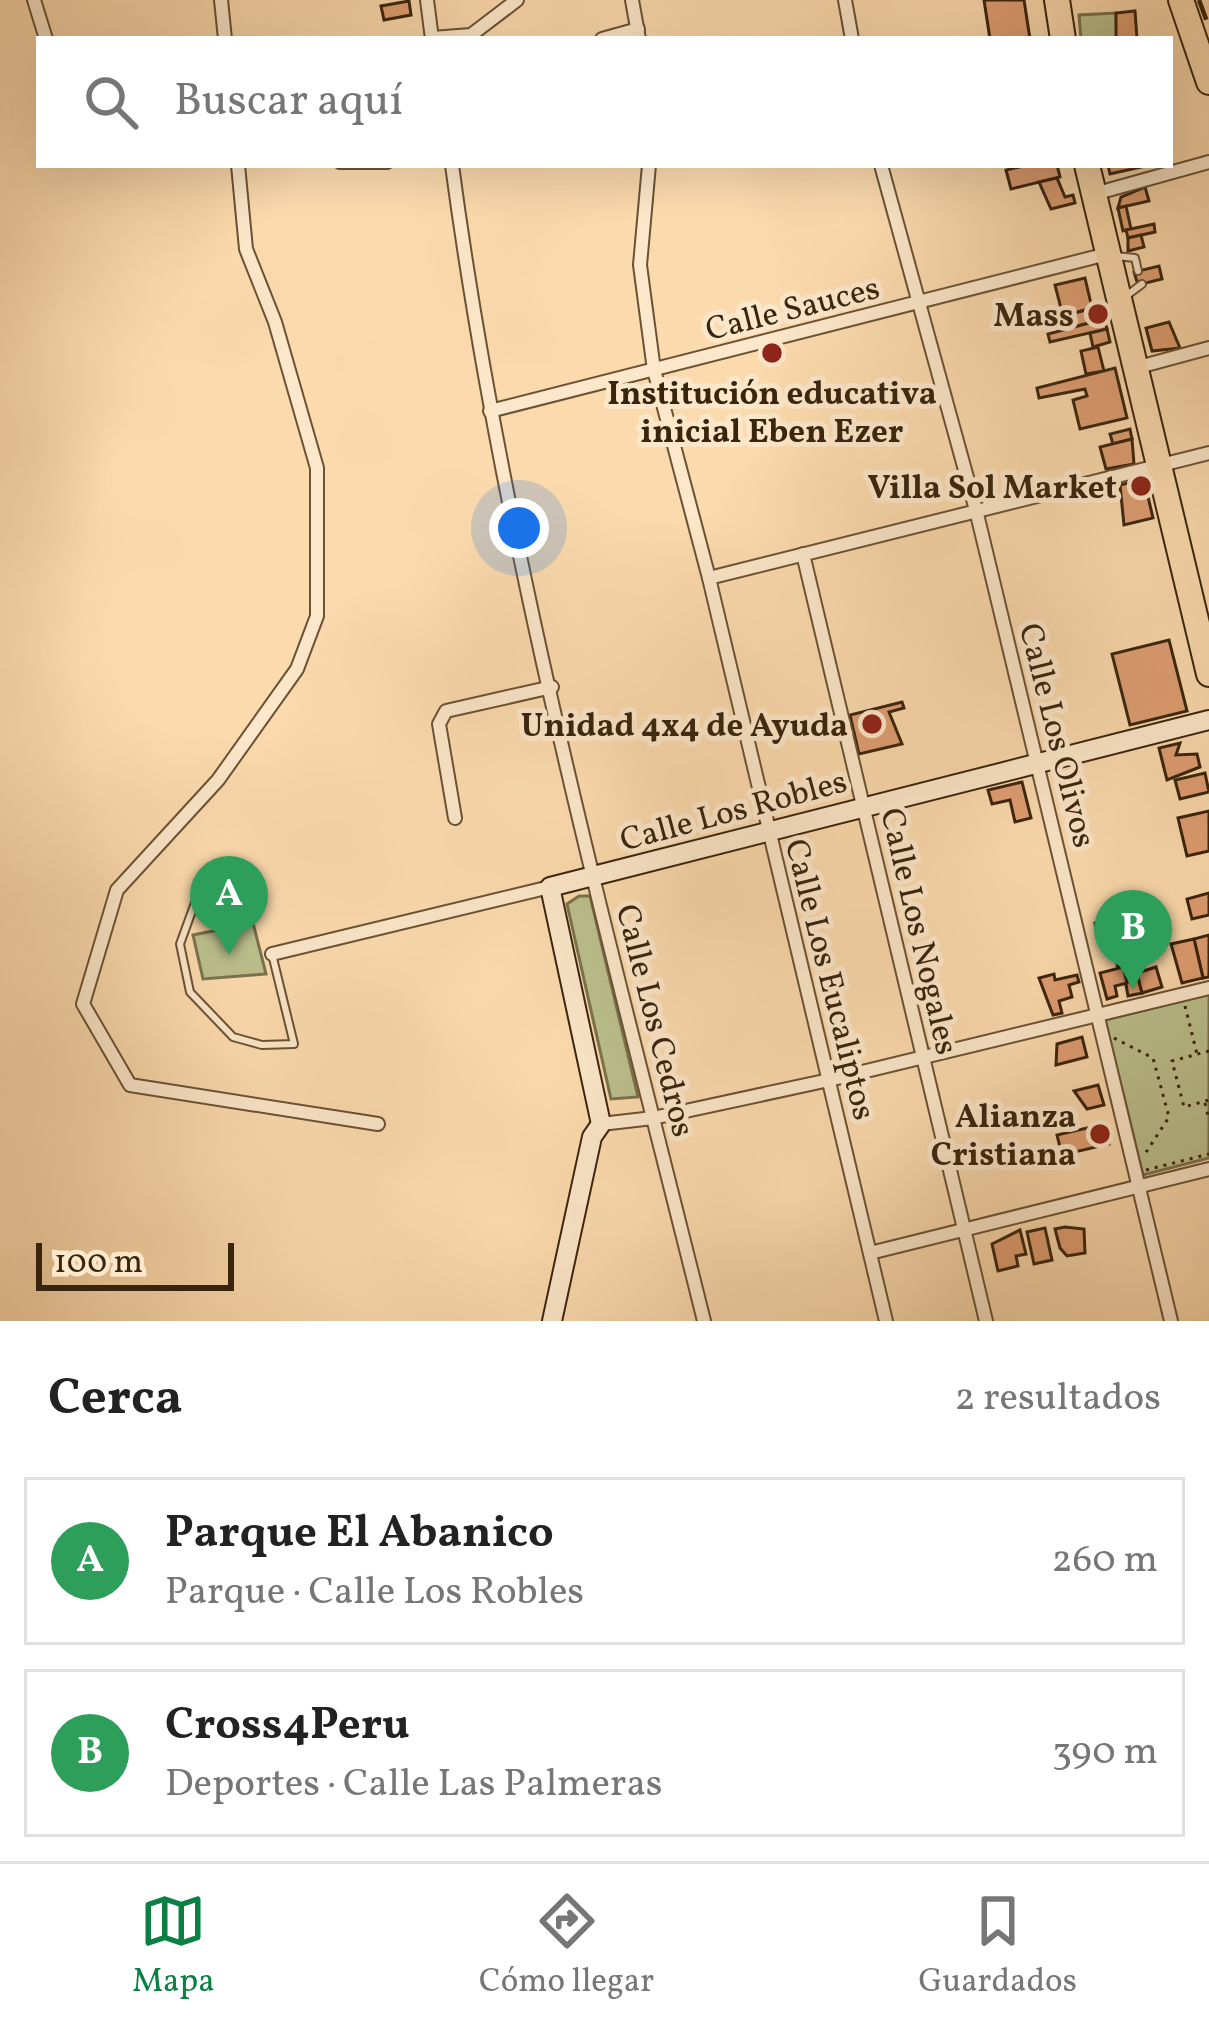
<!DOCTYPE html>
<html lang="es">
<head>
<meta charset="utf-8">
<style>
	:root { --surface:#fff; --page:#f6f6f6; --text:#222; --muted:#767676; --line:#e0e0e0; --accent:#0b8043 }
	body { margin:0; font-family:Vollkorn,serif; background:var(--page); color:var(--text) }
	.scale { position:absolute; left:36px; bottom:30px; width:198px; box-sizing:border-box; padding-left:12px; border:6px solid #39240d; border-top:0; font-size:33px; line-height:42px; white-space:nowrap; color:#39240d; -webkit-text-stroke:9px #fce7ca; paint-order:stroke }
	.you { position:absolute; left:519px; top:528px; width:42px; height:42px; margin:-30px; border:9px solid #fff; border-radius:50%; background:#1a73e8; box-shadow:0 0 0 18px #1a73e833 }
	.badge { display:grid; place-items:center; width:78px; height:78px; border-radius:50%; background:var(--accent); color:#fff; font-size:39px; font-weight:700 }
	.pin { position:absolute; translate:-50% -99px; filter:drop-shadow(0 3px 6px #0008) }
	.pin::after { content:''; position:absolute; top:63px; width:42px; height:36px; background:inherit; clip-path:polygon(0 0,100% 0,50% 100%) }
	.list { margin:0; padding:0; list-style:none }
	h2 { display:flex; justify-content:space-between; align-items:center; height:156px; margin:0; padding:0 48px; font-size:51px }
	h2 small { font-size:39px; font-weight:400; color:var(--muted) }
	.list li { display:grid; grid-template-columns:78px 1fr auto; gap:36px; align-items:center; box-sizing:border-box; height:168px; margin:0 24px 24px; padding:0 24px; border:3px solid var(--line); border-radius:0px }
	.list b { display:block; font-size:45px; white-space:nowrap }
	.list p { margin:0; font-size:39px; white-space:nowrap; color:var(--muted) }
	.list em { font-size:39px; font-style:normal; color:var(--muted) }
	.icon { flex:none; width:66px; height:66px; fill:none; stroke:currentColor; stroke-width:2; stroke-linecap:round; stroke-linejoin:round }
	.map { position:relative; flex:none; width:1209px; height:1321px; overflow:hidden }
	.search { position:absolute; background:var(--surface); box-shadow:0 12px 48px #0002; left:36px; right:36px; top:36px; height:132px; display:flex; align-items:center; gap:30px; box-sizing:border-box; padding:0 42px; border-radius:0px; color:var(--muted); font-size:45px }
	.sheet { height:540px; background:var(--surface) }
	nav { display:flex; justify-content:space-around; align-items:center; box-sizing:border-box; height:168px; border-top:3px solid var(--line); background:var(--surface); font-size:33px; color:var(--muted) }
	nav a { display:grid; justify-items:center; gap:6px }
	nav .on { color:var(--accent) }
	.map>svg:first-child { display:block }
	.green { fill:#bbc08d; stroke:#7a724d; stroke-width:3 }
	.building { fill:#df9e72; stroke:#39240d; stroke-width:3 }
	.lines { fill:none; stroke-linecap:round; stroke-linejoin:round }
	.lane-casing { stroke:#6a5235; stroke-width:10 }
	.street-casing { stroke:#6a5235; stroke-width:16 }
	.secondary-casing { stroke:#39240d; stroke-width:22 }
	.highway-casing { stroke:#39240d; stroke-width:28 }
	.path { stroke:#39240d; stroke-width:3; stroke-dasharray:3 6; stroke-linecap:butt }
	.lane { stroke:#fce7ca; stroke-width:6 }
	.street { stroke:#fce7ca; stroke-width:12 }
	.secondary { stroke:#fce7ca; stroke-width:18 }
	.highway { stroke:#fbdaad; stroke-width:24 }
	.rail { stroke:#39240d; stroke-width:4.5; stroke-dasharray:21 21; stroke-linecap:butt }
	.poi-dot { fill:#8f2418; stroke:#fce7ca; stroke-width:4.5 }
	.labels { text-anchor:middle; stroke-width:10; stroke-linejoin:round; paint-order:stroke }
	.street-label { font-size:33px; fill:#39240d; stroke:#fce7ca }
	.poi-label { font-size:33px; font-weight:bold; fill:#39240d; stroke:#fce7ca; text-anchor:end }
</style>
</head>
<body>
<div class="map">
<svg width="1209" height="1321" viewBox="0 0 1209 1321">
	<rect width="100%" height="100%" fill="#fbdaad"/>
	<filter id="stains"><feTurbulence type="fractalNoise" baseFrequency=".00167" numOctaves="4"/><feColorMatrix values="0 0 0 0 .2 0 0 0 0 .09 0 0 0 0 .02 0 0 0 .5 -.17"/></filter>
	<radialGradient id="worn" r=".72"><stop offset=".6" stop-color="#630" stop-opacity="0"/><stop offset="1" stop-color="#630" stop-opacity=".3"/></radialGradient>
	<!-- green -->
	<g class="green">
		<path d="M1116,13L1117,39H1081L1079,15Z"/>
		<path d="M579,896H590L638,1097L611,1099L567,904Z"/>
		<path d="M253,923L266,974L203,979L193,935Z"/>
		<path d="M1209,994V1158L1143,1175L1105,1020Z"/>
	</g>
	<!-- building -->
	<g class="building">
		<path d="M984,0H1024L1030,39H990Z"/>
		<path d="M409,1L411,15L384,20L381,6Z"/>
		<path d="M1135,11L1137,39H1116V13Z"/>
		<path d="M1028,165H1057L1060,177L1011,189L1006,170Z"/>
		<path d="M1108,165H1150L1110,174Z"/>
		<path d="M1057,178L1065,197L1073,195L1075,203L1051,209L1039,182Z"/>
		<path d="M1145,187L1149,201L1118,208L1121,197Z"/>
		<path d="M1126,206L1131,229L1123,231L1118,208Z"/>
		<path d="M1154,224L1155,232L1128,238L1126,230Z"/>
		<path d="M1141,235L1144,247L1128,251V238Z"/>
		<path d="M1159,266L1162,279L1138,285L1134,272Z"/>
		<path d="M1085,278L1092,308L1063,316L1055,285Z"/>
		<path d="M1101,306L1104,319L1066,329L1063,316Z"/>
		<path d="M1104,319L1107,329L1050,342L1048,334Z"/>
		<path d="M1169,322L1180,348L1152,351L1146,328Z"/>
		<path d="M1107,329L1110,342L1093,347L1090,333Z"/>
		<path d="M1098,347L1104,371L1086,374L1081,351Z"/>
		<path d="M1115,368L1127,418L1080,429L1073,400L1087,396L1085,389L1039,398L1037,388Z"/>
		<path d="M1130,429L1132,439L1113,444L1110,434Z"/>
		<path d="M1132,439L1134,464L1106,469L1100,447Z"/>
		<path d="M1139,480L1145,484L1153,518L1124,525L1120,485Z"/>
		<path d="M1169,640L1187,711L1130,725L1112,654Z"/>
		<path d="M902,702L904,708L889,712L902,744L859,754L850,715Z"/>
		<path d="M1180,743L1176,755L1197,754L1200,767L1167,780L1159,748Z"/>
		<path d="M1205,773L1209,792L1180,799L1175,780Z"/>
		<path d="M1022,782L1031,818L1015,822L1010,800L992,804L988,790Z"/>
		<path d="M1209,811V851L1187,856L1178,818Z"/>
		<path d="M1209,893V915L1192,919L1187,899Z"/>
		<path d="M1149,910L1153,925L1131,930L1134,940H1103L1096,930L1095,923Z"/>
		<path d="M1209,935V977L1203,978L1194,939Z"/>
		<path d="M1194,939L1203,978L1182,983L1171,944Z"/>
		<path d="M1132,954L1142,993L1128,996L1123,967L1118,968L1116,959Z"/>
		<path d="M1123,967L1127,983L1115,986L1117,996L1107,999L1100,973Z"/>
		<path d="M1156,967L1162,987L1142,993L1137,973Z"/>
		<path d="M1054,974L1055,980L1077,975L1079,982L1069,985L1072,997L1059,1001L1062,1013L1053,1015L1039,978Z"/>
		<path d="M1082,1037L1087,1057L1056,1065L1057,1044Z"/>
		<path d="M1098,1085L1104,1105L1087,1109L1074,1091Z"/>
		<path d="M1104,1124L1109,1144L1062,1155L1057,1135Z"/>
		<path d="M1065,1227L1084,1229L1085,1253L1067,1256L1060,1248L1055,1229Z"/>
		<path d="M1045,1228L1052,1260L1034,1264L1027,1232Z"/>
		<path d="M1020,1230L1026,1254L1016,1256L1018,1266L998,1271L992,1244Z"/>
	</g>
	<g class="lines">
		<!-- lane casing -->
		<g class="lane-casing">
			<g id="lane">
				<path d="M339,165H388"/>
				<path d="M1116,256L1135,258L1138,271"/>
				<path d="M1126,296L1142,284"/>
				<path d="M200,889L180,944L190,992L233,1037L262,1045L294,1044L272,954"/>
			</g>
		</g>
		<!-- street casing -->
		<g class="street-casing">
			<g id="street">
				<path d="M34,0L46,39"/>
				<path d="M221,0L225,39"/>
				<path d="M427,0L432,39"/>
				<path d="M632,0L639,39"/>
				<path d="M845,0L852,39"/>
				<path d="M432,38L471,35L517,0"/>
				<path d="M602,39L638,29"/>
				<path d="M238,165L246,249L275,322L317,468V616L297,669L218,780L117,890L83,1004L130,1085L378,1124"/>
				<path d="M452,165C504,555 609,939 704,1321"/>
				<path d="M649,165L640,265L654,370L709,578L886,1321"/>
				<path d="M881,165L976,510L1171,1321"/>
				<path d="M1094,194L1209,162"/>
				<path d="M1135,368L1209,348"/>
				<path d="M490,411L1107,254"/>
				<path d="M803,554L986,1321"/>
				<path d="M709,578L1209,453"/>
				<path d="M455,818L439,724L446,711L552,687"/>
				<path d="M272,954L550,887"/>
				<path d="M601,1124L653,1118L829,1080L1209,988"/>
				<path d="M870,1253L1209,1169"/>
			</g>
		</g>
		<!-- secondary casing -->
		<g class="secondary-casing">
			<path id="secondary" d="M552,1321L592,1137L601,1124L550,887L1209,720"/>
		</g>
		<!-- highway casing -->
		<g class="highway-casing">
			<g id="highway">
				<path d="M1057,0L1063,39"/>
				<path d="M1181,0L1209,82"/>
				<path d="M1087,165L1209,674"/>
			</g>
		</g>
		<!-- path -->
		<g class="path">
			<path d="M1185,1006L1197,1054"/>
			<path d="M1114,1038L1153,1058L1169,1117L1143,1157"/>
			<path d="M1209,1051L1172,1061L1184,1107L1209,1100"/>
			<path d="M1205,1103L1209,1120"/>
			<path d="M1146,1170L1209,1154"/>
		</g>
		<!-- lane -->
		<use href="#lane" class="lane"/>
		<!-- street -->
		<use href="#street" class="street"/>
		<!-- secondary -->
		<use href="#secondary" class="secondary"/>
		<!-- highway -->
		<use href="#highway" class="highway"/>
		<!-- rail -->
		<path class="rail" d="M1199,0L1209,27"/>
	</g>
	<!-- markers -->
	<g class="poi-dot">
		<circle cx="1098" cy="314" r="12"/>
		<circle cx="772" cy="353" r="12"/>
		<circle cx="1141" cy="486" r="12"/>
		<circle cx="872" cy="724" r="12"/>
		<circle cx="1100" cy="1134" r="12"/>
	</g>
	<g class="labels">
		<!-- street labels -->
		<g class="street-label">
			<text transform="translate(792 307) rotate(-14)" y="12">Calle Sauces</text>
			<text transform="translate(1059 735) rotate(76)" y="12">Calle Los Olivos</text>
			<text transform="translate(733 809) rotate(-15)" y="12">Calle Los Robles</text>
			<text transform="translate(921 931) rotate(77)" y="12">Calle Los Nogales</text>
			<text transform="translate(832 979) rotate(76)" y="12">Calle Los Eucaliptos</text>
			<text transform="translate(657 1020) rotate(76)" y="12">Calle Los Cedros</text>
		</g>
		<!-- poi labels -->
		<g class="poi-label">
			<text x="1074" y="326">Mass</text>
			<text x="772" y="404" text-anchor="middle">Institución educativa<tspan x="772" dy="38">inicial Eben Ezer</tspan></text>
			<text x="1117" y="498">Villa Sol Market</text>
			<text x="848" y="736">Unidad 4x4 de Ayuda</text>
			<text x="1076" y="1127">Alianza<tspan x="1076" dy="38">Cristiana</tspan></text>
		</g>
	</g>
	<rect width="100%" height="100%" filter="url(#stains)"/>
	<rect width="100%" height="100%" fill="url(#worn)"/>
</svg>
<div class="scale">100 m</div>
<div class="you"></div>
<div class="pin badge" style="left:229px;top:955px;background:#2e9e5b">A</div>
<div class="pin badge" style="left:1133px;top:989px;background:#2e9e5b">B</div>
<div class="search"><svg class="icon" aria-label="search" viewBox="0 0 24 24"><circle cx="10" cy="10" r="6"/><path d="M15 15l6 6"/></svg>Buscar aquí</div>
</div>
<section class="sheet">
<h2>Cerca<small>2 resultados</small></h2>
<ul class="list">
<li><span class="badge" style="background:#2e9e5b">A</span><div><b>Parque El Abanico</b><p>Parque · Calle Los Robles</p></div><em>260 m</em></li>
<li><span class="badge" style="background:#2e9e5b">B</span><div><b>Cross4Peru</b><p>Deportes · Calle Las Palmeras</p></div><em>390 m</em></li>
</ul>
</section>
<nav>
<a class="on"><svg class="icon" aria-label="map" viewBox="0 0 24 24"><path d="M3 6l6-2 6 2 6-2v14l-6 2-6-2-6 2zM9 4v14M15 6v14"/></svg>Mapa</a>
<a><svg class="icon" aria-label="directions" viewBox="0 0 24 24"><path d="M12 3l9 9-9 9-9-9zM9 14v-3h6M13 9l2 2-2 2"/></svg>Cómo llegar</a>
<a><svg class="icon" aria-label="saved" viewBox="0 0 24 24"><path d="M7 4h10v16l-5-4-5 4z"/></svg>Guardados</a>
</nav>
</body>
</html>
